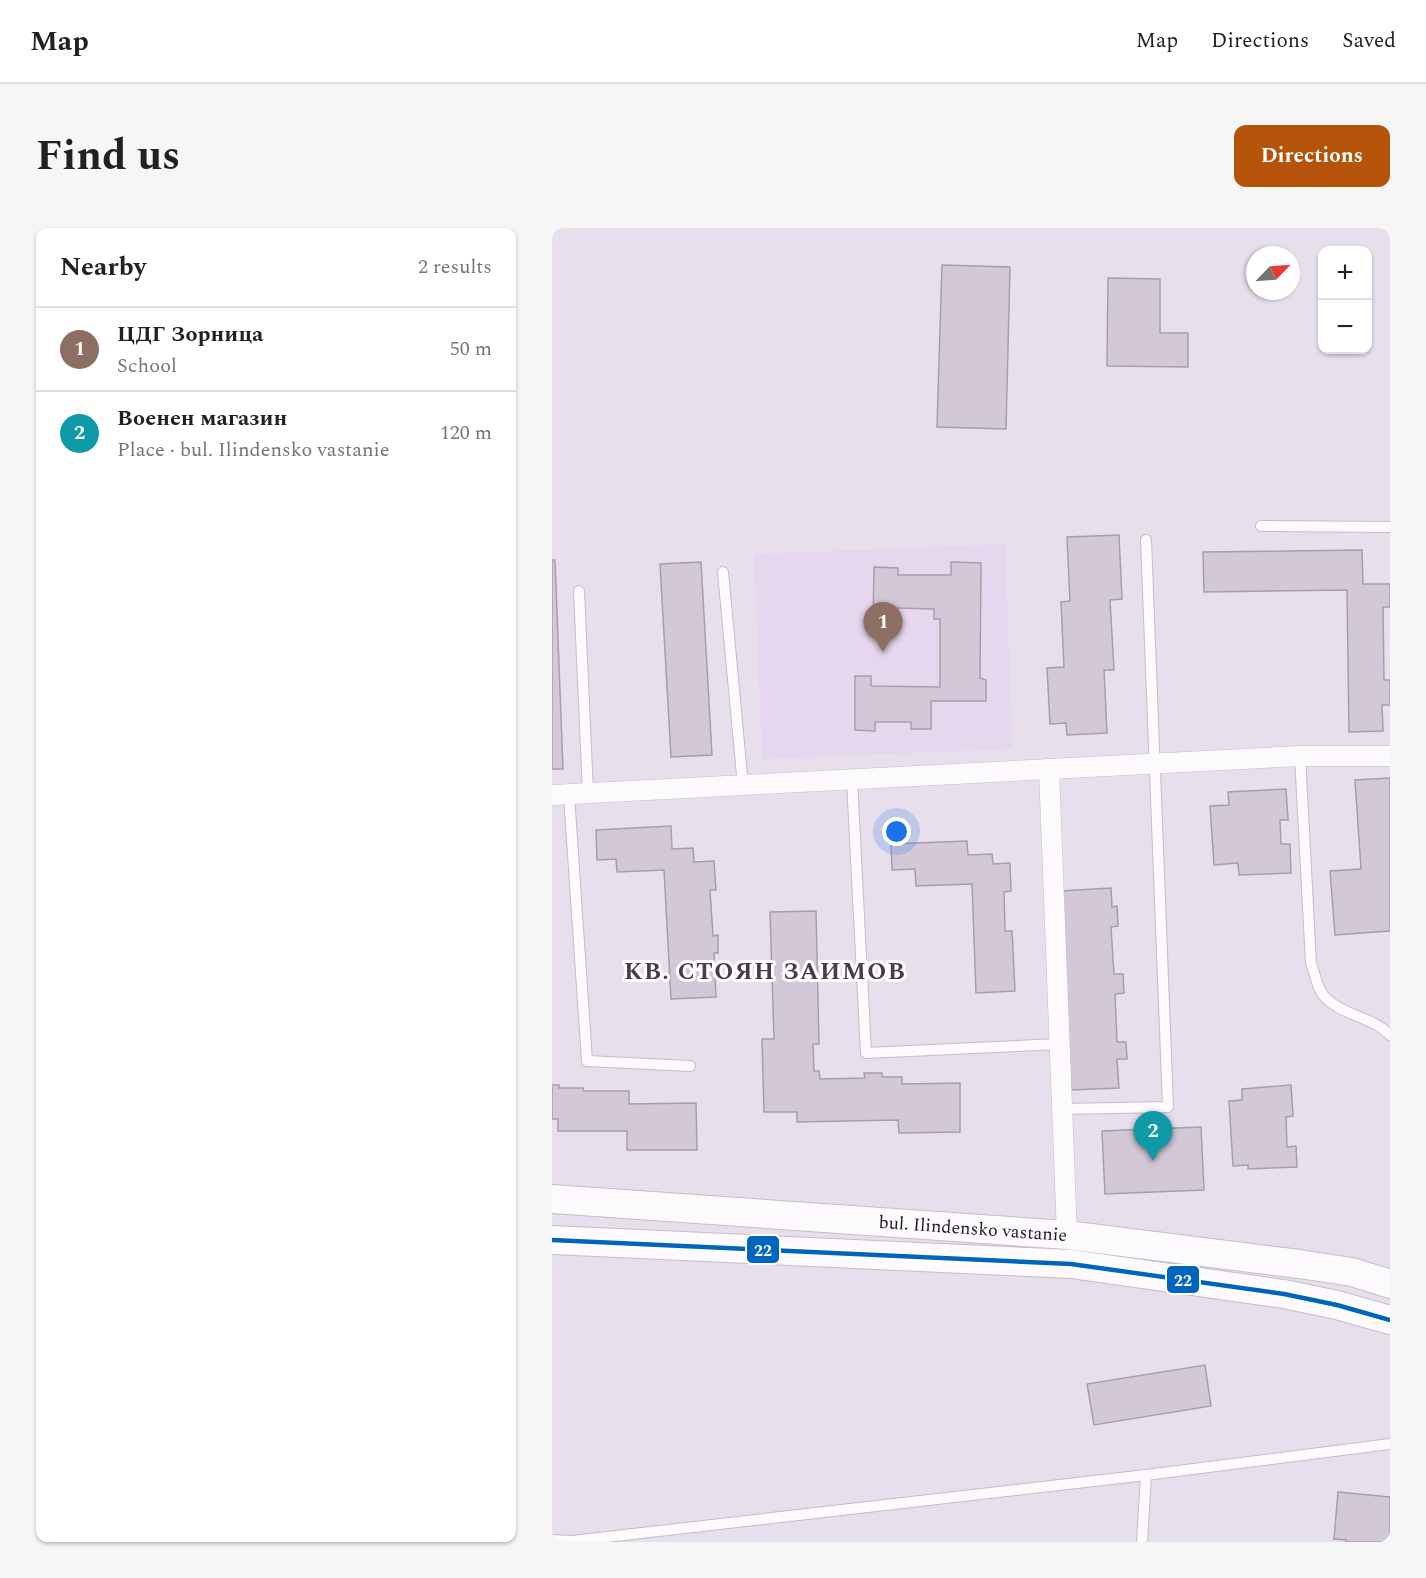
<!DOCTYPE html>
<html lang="en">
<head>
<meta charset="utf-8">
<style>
	:root { --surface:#fff; --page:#f6f6f6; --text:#202124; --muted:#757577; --line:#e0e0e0; --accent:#b45309 }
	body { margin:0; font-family:Spectral,serif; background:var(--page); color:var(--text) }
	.controls { position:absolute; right:18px; top:18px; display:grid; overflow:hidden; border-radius:12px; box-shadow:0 2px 4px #0004 }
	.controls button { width:54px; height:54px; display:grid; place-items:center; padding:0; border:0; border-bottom:2px solid var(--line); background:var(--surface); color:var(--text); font:30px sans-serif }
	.compass { position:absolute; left:694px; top:18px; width:54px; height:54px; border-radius:50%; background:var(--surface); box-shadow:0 2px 4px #0004; rotate:65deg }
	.you { position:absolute; left:345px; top:604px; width:21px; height:21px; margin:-15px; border:4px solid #fff; border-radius:50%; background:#1a73e8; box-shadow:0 0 0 9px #1a73e833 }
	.badge { display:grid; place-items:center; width:39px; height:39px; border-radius:50%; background:var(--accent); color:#fff; font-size:20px; font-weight:700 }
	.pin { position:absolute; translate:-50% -50px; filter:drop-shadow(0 2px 3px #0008) }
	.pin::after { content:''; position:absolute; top:32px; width:21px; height:18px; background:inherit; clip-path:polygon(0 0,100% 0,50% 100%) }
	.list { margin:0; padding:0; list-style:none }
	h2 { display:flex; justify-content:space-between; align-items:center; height:78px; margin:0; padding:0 24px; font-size:26px }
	h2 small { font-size:20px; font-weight:400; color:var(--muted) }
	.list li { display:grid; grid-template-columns:39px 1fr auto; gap:18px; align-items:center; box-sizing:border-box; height:84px; padding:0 24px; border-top:2px solid var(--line) }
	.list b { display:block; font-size:22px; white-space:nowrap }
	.list p { margin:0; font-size:20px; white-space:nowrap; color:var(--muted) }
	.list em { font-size:20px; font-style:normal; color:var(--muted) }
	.map { position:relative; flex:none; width:838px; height:1314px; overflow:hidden; border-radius:12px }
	header { display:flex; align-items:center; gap:36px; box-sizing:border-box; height:84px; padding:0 30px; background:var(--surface); border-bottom:2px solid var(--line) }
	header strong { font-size:28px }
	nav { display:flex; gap:33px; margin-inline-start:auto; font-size:21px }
	.intro { display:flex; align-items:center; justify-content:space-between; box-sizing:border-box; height:144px; padding:0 36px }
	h1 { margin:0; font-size:42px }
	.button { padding:15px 27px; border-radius:12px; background:var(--accent); color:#fff; font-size:21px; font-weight:700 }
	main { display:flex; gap:36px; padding:0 36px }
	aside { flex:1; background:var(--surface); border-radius:12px; box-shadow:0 2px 4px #0004 }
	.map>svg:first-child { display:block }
	.built { fill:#e7d7ee }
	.building { fill:#d3c8d8; stroke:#a69fa9; stroke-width:1.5 }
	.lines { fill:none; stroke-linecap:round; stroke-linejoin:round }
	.lane-casing { stroke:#c4bdc7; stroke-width:12 }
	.street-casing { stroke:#c4bdc7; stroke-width:21 }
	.secondary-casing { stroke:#c4bdc7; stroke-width:30 }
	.lane { stroke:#fcfafc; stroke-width:10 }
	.street { stroke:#fcfafc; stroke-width:20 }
	.secondary { stroke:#fcfafc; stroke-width:28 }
	.bus-1-casing { stroke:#fff; stroke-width:9 }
	.bus-1 { stroke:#0065bd; stroke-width:4.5 }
	.labels { text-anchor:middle; stroke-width:6; stroke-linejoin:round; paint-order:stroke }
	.street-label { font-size:18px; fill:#1f1821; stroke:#fff }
	.district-label { font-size:24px; font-weight:bold; letter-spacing:1.5px; fill:#493a4f; stroke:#fff }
	.line-badge { stroke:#fff; stroke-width:2 }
	.badge-label { font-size:16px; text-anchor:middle; font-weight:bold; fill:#fff }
</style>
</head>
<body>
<header>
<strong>Map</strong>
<nav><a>Map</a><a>Directions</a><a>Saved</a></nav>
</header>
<div class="intro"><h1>Find us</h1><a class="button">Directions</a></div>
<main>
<aside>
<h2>Nearby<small>2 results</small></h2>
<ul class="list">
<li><span class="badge" style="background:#8d6e63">1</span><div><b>ЦДГ Зорница</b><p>School</p></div><em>50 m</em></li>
<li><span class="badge" style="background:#0f9aa8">2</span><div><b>Военен магазин</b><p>Place · bul. Ilindensko vastanie</p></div><em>120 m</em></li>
</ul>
</aside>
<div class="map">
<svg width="838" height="1314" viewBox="0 0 838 1314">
	<rect width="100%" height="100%" fill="#e8dfec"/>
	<!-- built -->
	<path class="built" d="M453,316L461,521L210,531L202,326Z"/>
	<!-- building -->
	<g class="building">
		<path d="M390,37L458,39L454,201L385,199Z"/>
		<path d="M556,50L608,51V105H636V139L555,138Z"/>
		<path d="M567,307L570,371L558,372L562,442H552L555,505L515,507L514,495L498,496L495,440L512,439L509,374L518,373L515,309Z"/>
		<path d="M810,322L811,356H838V379H831L832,452H838V477H830L831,503L797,504L795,362L652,364L651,324Z"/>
		<path d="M0,332H3L11,541H0Z"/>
		<path d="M149,334L160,527L119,529L108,336Z"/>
		<path d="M399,334L429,335L428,450L434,452V473H379V501H359V494H323V503L303,502V448H319V458L388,459V391H382V381L345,380V391H321L322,339L346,340V347H399Z"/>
		<path d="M838,550V703L783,707L778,643L809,641L803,552Z"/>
		<path d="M734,561L736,592H728L729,616H738L739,645L687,647L686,635L662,637L658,578L677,577L676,564Z"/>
		<path d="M119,598L120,621L141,620L142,634L162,633L164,662H158L161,708L166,707V725H162L164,769L119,771L112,642L65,644L64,631L45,632L44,602Z"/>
		<path d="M415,613L416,627L440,626L441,636L458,635L459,663L452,664L453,703H460L463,763L424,765L420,656L364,658L363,641L340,642L339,616Z"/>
		<path d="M559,660L560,679L565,678L566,698L559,699L562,746H571L572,765L563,766L565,814H574L575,831H565L567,860L519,862L508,663Z"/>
		<path d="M264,683L267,816H261L262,843H267L268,851L313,850L312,845H330V849H350V856L408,855V904L347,905L346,892L245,894V884H212L210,811H222L218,684Z"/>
		<path d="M0,857H7V860H31L32,863H77V876L144,875L145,922H75V903H6V891H0Z"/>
		<path d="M739,857L741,888L734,889L735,919L744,918L745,939L696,941V937L681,938L677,873L690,872V861Z"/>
		<path d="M649,899L652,962L553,966L550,903Z"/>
		<path d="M653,1137L659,1178L542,1197L535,1156Z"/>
		<path d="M786,1264L838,1269V1314H794V1312L782,1311Z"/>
	</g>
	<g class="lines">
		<!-- lane casing -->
		<g class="lane-casing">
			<g id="lane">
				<path d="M709,298L838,299"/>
				<path d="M171,344L191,558"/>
				<path d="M27,363L36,566"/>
				<path d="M748,528L759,735C762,743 764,754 768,762C783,788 818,786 838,807"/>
				<path d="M300,552L314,825L507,816"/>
				<path d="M17,567L35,833L138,838"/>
				<path d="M509,881L616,879L594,312"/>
				<path d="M0,1312L20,1313L594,1247L838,1216"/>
				<path d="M590,1314L594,1247"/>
			</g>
		</g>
		<!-- street casing -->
		<g class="street-casing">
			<g id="street">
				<path d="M497,541L515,1007"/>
				<path d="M0,567L748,528H838"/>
			</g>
		</g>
		<!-- secondary casing -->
		<g class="secondary-casing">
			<g id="secondary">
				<path id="s1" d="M0,971L515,1007L747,1036L800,1044L838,1056"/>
				<path d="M0,1012L519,1036L732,1066L785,1077L838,1092"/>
			</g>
		</g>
		<!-- lane -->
		<use href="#lane" class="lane"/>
		<!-- street -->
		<use href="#street" class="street"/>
		<!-- secondary -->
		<use href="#secondary" class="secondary"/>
		<!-- bus-1 casing -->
		<g class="bus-1-casing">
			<path id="bus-1" d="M0,1012L519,1036L732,1066L785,1077L838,1092"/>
		</g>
		<!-- bus-1 -->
		<use href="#bus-1" class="bus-1"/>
	</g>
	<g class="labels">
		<!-- street labels -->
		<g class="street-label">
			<text dy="6" stroke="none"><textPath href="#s1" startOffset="422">bul. Ilindensko vastanie</textPath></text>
		</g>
		<!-- district labels -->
		<g class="district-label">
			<text x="213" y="751">КВ. СТОЯН ЗАИМОВ</text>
		</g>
	</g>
	<g class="line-badge">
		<rect x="194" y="1007" width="34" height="29" rx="6" fill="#0065bd"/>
		<rect x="614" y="1037" width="34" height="29" rx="6" fill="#0065bd"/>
	</g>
	<g class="badge-label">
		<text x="211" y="1028">22</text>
		<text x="631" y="1058">22</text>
	</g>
</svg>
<div class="controls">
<button>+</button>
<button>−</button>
</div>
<svg class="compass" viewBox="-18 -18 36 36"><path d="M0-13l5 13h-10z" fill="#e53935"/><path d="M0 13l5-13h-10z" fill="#757577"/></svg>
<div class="you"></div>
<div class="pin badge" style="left:331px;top:424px;background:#8d6e63">1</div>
<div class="pin badge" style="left:601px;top:933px;background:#0f9aa8">2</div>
</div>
</main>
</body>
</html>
